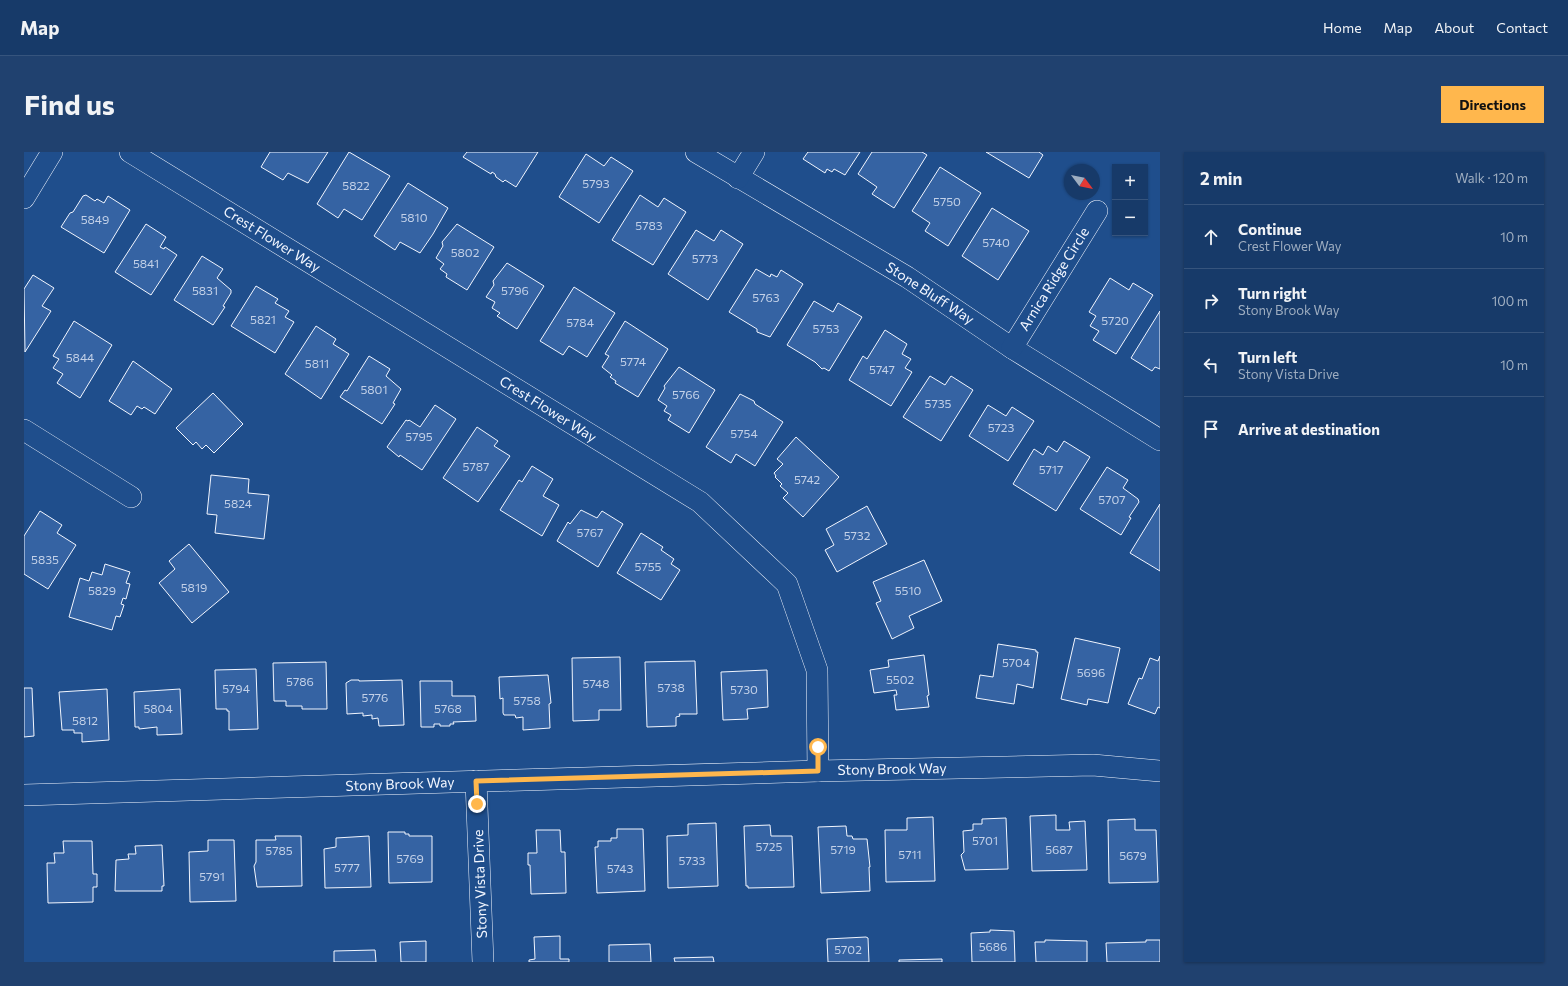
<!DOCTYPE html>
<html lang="en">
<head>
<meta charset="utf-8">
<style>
	:root { --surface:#173a69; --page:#20416f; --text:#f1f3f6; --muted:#9eadc0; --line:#36547d; --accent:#ffb74d }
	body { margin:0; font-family:Commissioner,sans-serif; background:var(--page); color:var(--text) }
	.controls { position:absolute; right:12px; top:12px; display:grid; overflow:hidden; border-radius:0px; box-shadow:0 1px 3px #0004 }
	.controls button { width:36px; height:36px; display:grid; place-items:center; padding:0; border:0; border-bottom:1px solid var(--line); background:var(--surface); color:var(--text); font:20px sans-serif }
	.compass { position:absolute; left:1040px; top:12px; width:36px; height:36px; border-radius:50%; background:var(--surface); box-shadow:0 1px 3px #0004; rotate:122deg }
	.stop { position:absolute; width:12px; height:12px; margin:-9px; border:3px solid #ffb74d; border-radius:50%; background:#fff }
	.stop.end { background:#ffb74d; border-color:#fff; box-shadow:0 1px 4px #0008 }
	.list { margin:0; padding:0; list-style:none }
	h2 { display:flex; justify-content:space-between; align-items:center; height:52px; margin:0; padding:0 16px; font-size:17px }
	h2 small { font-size:13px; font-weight:400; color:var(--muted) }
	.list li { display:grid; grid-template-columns:26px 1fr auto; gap:12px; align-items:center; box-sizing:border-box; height:64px; padding:0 16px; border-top:1px solid var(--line) }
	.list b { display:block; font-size:15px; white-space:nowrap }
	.list p { margin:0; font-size:13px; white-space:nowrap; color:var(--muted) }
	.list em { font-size:13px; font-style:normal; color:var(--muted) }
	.icon { flex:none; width:22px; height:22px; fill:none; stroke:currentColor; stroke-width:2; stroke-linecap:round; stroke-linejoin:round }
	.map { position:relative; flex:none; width:1136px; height:810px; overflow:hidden; border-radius:0px }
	header { display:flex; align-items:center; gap:24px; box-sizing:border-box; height:56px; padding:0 20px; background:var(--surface); border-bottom:1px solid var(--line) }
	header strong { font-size:19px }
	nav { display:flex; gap:22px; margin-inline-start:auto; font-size:14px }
	.intro { display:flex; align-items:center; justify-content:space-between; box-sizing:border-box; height:96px; padding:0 24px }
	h1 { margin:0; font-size:28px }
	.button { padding:10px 18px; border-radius:0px; background:var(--accent); color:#111; font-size:14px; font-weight:700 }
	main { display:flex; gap:24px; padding:0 24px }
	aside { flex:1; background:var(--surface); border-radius:0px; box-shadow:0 1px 3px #0004 }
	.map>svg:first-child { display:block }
	.building { fill:#3563a3; stroke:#f2f6ff }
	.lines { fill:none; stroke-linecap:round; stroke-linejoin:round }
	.street-casing { stroke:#f2f6ff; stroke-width:22 }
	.street { stroke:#1f4e8c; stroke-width:21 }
	.route { stroke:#ffb74d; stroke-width:5 }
	.labels { text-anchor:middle; stroke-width:3; stroke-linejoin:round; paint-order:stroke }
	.number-label { font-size:12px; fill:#c3d1e8 }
	.street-label { font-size:14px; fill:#f2f6ff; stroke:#1f4e8c }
</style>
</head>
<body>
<header>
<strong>Map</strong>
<nav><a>Home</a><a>Map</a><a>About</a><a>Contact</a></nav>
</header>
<div class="intro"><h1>Find us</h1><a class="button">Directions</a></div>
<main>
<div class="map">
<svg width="1136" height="810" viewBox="0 0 1136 810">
	<rect width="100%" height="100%" fill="#1f4e8c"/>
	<!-- building -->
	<g class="building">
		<path d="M246,0H304L284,31L264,21L259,28L237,15Z"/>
		<path d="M325,0L366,24L338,68L320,57L314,66L293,52Z"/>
		<path d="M443,0H514L492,35L481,28L479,30L472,25L471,22L468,20L467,22L439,5Z"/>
		<path d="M784,0H836L821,23L810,17L808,20L803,17L801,21L779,7Z"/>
		<path d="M848,0H898L903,3L870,56L848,42L853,35L834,22Z"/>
		<path d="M962,0H1015L1019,3L1005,26Z"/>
		<path d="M562,2L580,14L587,5L609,19L575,71L535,45Z"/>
		<path d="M916,15L957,41L924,94L901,79L906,71L888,59Z"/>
		<path d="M384,31L424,56L409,82L396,101L376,90L371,98L350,84Z"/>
		<path d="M62,43L71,49L73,47L80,51L84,44L106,58L80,101L37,75L46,61L49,60L59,44Z"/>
		<path d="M616,43L634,55L640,46L662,60L629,113L588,88Z"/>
		<path d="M968,56L1005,79L974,128L938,104Z"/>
		<path d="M122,72L142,85L136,95L140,97L141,95L153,103L127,143L91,120Z"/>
		<path d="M433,72L470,95L443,138L422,125L423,122L416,117L420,112L412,106L419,94L418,90Z"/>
		<path d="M672,78L690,89L697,78L719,92L684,148L644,122Z"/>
		<path d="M178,104L199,117L193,126L207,138V141L199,154L201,155L189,173L150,148Z"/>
		<path d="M483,111L520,134L493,177L473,164L476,161L468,156L471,150L462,145L470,133L469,129Z"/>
		<path d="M732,117L746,125L747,122L753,125L757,118L779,132L746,185L733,180V177L705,160Z"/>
		<path d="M9,123L30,136L18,154L27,159L1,200L0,137Z"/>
		<path d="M1086,126L1105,138L1109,131L1129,143L1092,202L1069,188L1075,179L1066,174L1072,164L1065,160Z"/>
		<path d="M232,134L254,147L251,151L265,159L261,165L270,170L251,201L207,174Z"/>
		<path d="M550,135L591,161L563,205L545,194L539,203L516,189Z"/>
		<path d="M790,149L809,160L814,151L838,165L805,219L800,216L798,217L791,210L763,193Z"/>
		<path d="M1136,159V217L1131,215L1128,219L1107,206Z"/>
		<path d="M50,169L88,193L56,246L33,231L39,222L29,216L35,207L29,204Z"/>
		<path d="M601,169L644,197L614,245L591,231L592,229L586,225L588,223L578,215L585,204L581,202Z"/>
		<path d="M292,174L312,187L309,192L325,202L297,247L261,222Z"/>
		<path d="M861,178L883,192L878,202L887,207L881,216L888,220L867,254L825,228L839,204L843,207Z"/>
		<path d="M345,204L366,217L362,224L377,237L369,251L371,252L358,272L316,245L321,238L323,239Z"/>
		<path d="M109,209L148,237L131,262L120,255L118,257L113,254L107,263L85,249Z"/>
		<path d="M655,215L691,238L665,281L644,268L647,263L640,259L643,254L634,248L641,236L640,234Z"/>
		<path d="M906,224L921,233L927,224L949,238L917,289L879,265Z"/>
		<path d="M189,241L219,272L190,301L182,293L178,297L172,290L169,293L152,276Z"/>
		<path d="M716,242L730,249L731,252L759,270L731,314L712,302L707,311L682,295Z"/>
		<path d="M411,253L432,267L398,318L376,303L375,305L363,295L382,268L384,269L385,268L396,275Z"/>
		<path d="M964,253L982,264L988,255L1010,269L984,309L945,284Z"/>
		<path d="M453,275L474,289L470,294L486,304L454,350L419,326Z"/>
		<path d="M772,285L815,325L779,365L759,346L764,341L756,334L758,332L751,325L752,324L750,321L759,312L753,307Z"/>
		<path d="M1040,289L1066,305L1032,359L989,332L1010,297L1019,303L1024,294L1033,300Z"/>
		<path d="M508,314L529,327L519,344L535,353L518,384L476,358L495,328L498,330Z"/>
		<path d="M1083,315L1104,328L1099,336L1114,347L1115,350L1105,365L1107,366L1097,383L1056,357Z"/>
		<path d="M187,323L225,327L224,341L245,343L240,387L191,381L193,363L183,362Z"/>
		<path d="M1136,352V419L1106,401Z"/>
		<path d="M843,354L863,392L813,420L801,398L810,393L802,377Z"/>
		<path d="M557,358L573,366L578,359L599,372L574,415L533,389L544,370L546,372Z"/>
		<path d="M16,359L38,373L33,381L52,393L24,437L0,422V384Z"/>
		<path d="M617,381L639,395L637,398L650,407L647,412L656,418L637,448L593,421Z"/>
		<path d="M165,392L205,440L168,471L135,431L151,417L145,409Z"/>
		<path d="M900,408L918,449L885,464L890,476L868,487L852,451L857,449L849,430Z"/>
		<path d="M81,412L106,420L102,431L106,432L102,447L99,446L97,452L100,453L96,465L92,464L88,478L45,465L56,426L65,429L68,420L78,423Z"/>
		<path d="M1051,486L1096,496L1084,551L1064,547L1063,553L1037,547Z"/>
		<path d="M974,492L1012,498V500H1014L1009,536L993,532L990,552L952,546L956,523L969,525Z"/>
		<path d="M900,503L905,543L903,544L905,555L872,558L870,543H873L872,538L850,541L846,518L865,515L864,508Z"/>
		<path d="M1136,504V556L1134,555L1131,562L1104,552L1115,526L1118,527L1126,506L1134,509Z"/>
		<path d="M596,505L597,558H575V568L549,569L548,506Z"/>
		<path d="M671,509L673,562H655L656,564L652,565V574L623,575L621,510Z"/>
		<path d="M302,510L303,557H278V554H262V549H250L249,511Z"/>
		<path d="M232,517L234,577L205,578V559H203V557H192L191,518Z"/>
		<path d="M743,518L744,555L723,557L724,567L699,568L697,520Z"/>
		<path d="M524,523L527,551L525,552L526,576L499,578V565L492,566L491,563H480L479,561V546L476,547L475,525Z"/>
		<path d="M327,528H335V529L378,528L380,573L355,574L354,566L348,567V563L339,564V561L323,562L322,531Z"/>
		<path d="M396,529H428V544H451L452,569L429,570L430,572H426V574H416V572H410V575H397Z"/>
		<path d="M0,536H8L10,584L0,585Z"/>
		<path d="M83,537L85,588L58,590V581H50V578H38L35,540Z"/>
		<path d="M156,537L158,582L133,583V575L115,577V575H111L110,540Z"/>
		<path d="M1032,663V678H1046L1045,670L1061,669L1063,718L1008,719L1006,664Z"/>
		<path d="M909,665L911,729L862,730L861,678H883V666Z"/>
		<path d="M982,666L984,717L941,718L937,703L940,700L939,679L949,678V672H958V667Z"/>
		<path d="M1111,667V678H1132L1134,730L1085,731L1084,668Z"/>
		<path d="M692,671L694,734L644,736L643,684L664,683V672Z"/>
		<path d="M746,673L747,684H768L770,735L724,736V734H722L720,674Z"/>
		<path d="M822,674L823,684H828L829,687H843L846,715H845L846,739L797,741L794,675Z"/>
		<path d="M593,677H619L621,739L573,741L571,695H574V689H587V686H593Z"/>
		<path d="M512,678H536L537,700H541L542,741L507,742L506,713H504V701H513Z"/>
		<path d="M364,680H381V682H385V684H408V730L365,731Z"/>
		<path d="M251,684H277L278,734L233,735L230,714L232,710V688H252Z"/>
		<path d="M345,684L347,735L301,736L300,697L312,695V686Z"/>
		<path d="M184,688H210L212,749L166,750L165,700L184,699Z"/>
		<path d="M39,689H68L69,722H73V735H69V750L24,751L23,711H31L30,701H40Z"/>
		<path d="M138,693L140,734H138V739H91L92,708L105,707L104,702H112L111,694Z"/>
		<path d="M966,778L990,779L991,810H948L947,781L966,780Z"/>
		<path d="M536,784V807H545V810H505V808L511,807L510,785Z"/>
		<path d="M842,785L844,786L845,810H804L803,787Z"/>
		<path d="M1021,788L1063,789V810H1012L1011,790H1021Z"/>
		<path d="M1122,788H1136V810H1083L1082,791L1122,790Z"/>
		<path d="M402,789V810H377L376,790Z"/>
		<path d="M626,792L627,810H585V793Z"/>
		<path d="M351,798L352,810H310V799Z"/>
		<path d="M689,805L690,810H651L650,806Z"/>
		<path d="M918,807V810H875V808Z"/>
	</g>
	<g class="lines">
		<!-- street casing -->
		<g class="street-casing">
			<g id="street">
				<path d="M106,0L676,350L763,432L793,518L794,619"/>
				<path d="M672,0L883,125L988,196L1136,288"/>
				<path d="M714,26L730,0"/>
				<path d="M0,46L28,0"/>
				<path d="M988,196L1073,59"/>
				<path d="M0,278L107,345"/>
				<path d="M452,629L459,810"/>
				<path d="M0,643L794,619L1069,613L1136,619"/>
			</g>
		</g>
		<!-- street -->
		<use href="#street" class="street"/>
	</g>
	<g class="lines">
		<!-- route -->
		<path class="route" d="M453,652L452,629L794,619V595"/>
	</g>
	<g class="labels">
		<!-- number labels -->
		<g class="number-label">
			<text x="572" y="36">5793</text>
			<text x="332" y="38">5822</text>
			<text x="923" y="54">5750</text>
			<text x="390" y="70">5810</text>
			<text x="71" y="72">5849</text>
			<text x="625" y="78">5783</text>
			<text x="972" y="95">5740</text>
			<text x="441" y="105">5802</text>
			<text x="681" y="111">5773</text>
			<text x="122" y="116">5841</text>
			<text x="181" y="143">5831</text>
			<text x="491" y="143">5796</text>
			<text x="742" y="150">5763</text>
			<text x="239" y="172">5821</text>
			<text x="1091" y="173">5720</text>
			<text x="556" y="175">5784</text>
			<text x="802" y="181">5753</text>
			<text x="56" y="210">5844</text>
			<text x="609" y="214">5774</text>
			<text x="293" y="216">5811</text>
			<text x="858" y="222">5747</text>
			<text x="350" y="242">5801</text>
			<text x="662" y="247">5766</text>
			<text x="914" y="256">5735</text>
			<text x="977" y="280">5723</text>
			<text x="720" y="286">5754</text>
			<text x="395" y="289">5795</text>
			<text x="452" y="319">5787</text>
			<text x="1027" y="322">5717</text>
			<text x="783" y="332">5742</text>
			<text x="1088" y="352">5707</text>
			<text x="214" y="356">5824</text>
			<text x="566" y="385">5767</text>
			<text x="833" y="388">5732</text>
			<text x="21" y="412">5835</text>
			<text x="624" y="419">5755</text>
			<text x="170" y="440">5819</text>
			<text x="78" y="443">5829</text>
			<text x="884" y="443">5510</text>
			<text x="992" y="515">5704</text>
			<text x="1067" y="525">5696</text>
			<text x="876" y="532">5502</text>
			<text x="276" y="534">5786</text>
			<text x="572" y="536">5748</text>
			<text x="647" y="540">5738</text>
			<text x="212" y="541">5794</text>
			<text x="720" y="542">5730</text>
			<text x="351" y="550">5776</text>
			<text x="503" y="553">5758</text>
			<text x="134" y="561">5804</text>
			<text x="424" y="561">5768</text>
			<text x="61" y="573">5812</text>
			<text x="961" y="693">5701</text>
			<text x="745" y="699">5725</text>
			<text x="819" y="702">5719</text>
			<text x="1035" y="702">5687</text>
			<text x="255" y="703">5785</text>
			<text x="886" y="707">5711</text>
			<text x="1109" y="708">5679</text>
			<text x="386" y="711">5769</text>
			<text x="668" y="713">5733</text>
			<text x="323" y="720">5777</text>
			<text x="596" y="721">5743</text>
			<text x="188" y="729">5791</text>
			<text x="969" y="799">5686</text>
			<text x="824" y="802">5702</text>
		</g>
		<!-- street labels -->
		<g class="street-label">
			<text transform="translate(248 87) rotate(32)" y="5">Crest Flower Way</text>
			<text transform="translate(1030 127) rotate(-58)" y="5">Arnica Ridge Circle</text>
			<text transform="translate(906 141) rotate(33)" y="5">Stone Bluff Way</text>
			<text transform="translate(524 257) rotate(32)" y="5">Crest Flower Way</text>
			<text transform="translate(868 617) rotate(-1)" y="5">Stony Brook Way</text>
			<text transform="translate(376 632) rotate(-2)" y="5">Stony Brook Way</text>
			<text transform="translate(456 732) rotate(-92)" y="5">Stony Vista Drive</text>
		</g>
	</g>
</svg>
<div class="controls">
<button>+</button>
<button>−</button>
</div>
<svg class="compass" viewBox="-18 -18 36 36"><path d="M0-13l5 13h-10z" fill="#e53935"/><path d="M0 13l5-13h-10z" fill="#9eadc0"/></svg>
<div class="stop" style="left:794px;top:595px"></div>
<div class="stop end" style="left:453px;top:652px"></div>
</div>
<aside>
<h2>2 min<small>Walk · 120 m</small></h2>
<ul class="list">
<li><svg class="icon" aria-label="ahead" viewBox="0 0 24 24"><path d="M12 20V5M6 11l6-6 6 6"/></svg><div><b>Continue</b><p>Crest Flower Way</p></div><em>10 m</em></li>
<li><svg class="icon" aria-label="right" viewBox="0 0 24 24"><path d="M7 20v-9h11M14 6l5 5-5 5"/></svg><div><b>Turn right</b><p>Stony Brook Way</p></div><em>100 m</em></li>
<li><svg class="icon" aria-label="left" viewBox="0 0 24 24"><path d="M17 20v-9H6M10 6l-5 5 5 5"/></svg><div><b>Turn left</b><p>Stony Vista Drive</p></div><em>10 m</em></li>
<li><svg class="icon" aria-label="arrive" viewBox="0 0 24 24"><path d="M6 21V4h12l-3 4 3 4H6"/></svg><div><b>Arrive at destination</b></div></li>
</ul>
</aside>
</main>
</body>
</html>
